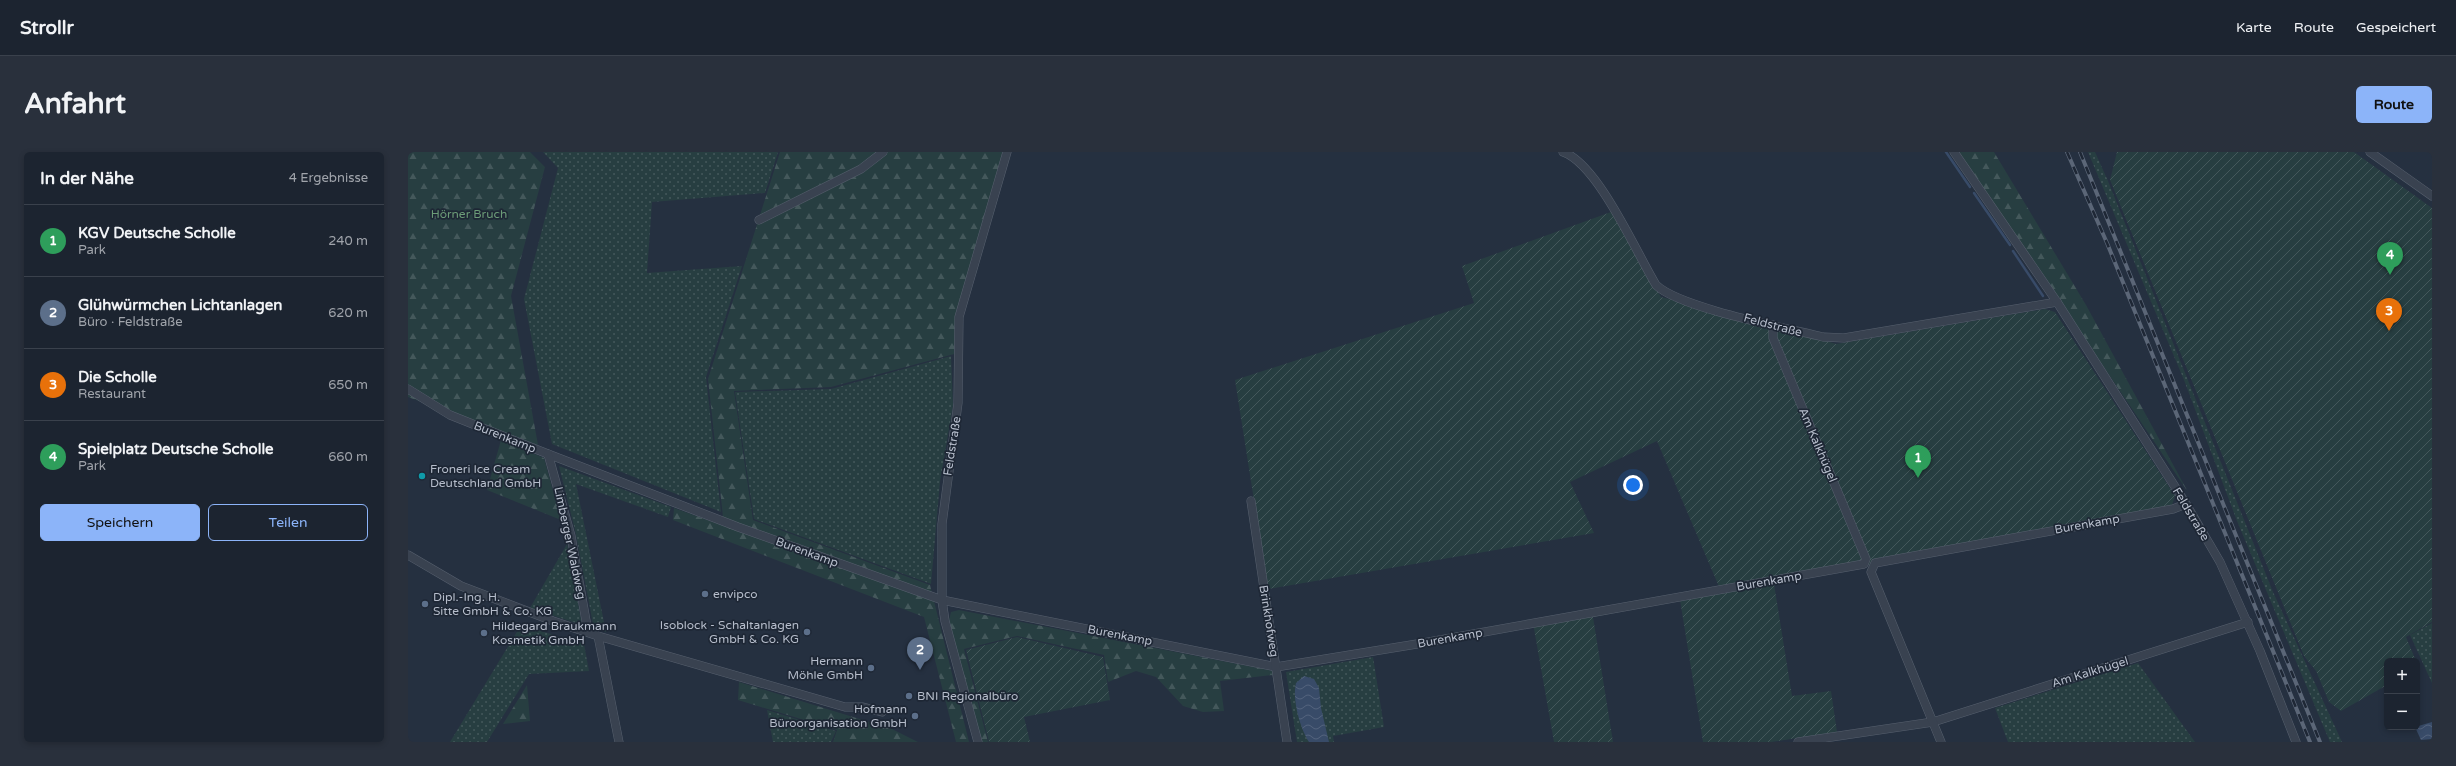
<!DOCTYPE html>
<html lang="de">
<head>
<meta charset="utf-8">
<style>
	:root { --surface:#1c2430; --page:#29303c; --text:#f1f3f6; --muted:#a0a4ab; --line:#3a414c; --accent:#8cb4f9 }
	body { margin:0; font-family:"Varela Round",sans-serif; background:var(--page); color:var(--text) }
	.controls { position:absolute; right:12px; bottom:12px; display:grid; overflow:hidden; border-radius:6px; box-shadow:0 2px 6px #0003 }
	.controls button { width:36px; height:36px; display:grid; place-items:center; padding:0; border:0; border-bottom:1px solid var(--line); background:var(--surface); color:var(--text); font:20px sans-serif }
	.you { position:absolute; left:1225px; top:333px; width:14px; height:14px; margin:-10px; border:3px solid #fff; border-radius:50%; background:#1a73e8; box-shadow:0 0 0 6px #1a73e833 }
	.badge { display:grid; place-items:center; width:26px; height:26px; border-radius:50%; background:var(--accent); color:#fff; font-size:13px; font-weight:700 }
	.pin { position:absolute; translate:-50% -33px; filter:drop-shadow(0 1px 2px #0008) }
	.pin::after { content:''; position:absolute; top:21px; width:14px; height:12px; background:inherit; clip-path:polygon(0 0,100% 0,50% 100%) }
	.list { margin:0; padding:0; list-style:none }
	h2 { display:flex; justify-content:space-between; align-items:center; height:52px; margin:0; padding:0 16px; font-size:17px }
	h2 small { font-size:13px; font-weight:400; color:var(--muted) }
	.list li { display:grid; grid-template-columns:26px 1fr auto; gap:12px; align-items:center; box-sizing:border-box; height:72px; padding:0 16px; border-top:1px solid var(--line) }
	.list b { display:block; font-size:15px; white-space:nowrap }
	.list p { margin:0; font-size:13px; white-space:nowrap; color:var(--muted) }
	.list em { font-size:13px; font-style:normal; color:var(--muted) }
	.actions { display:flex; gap:8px; padding:12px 16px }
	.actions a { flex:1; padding:9px 0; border:1px solid var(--accent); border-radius:6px; text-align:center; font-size:14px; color:var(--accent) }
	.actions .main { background:var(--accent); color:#111 }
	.map { position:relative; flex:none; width:2024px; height:590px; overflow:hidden; border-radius:6px }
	header { display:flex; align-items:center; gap:24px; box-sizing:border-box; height:56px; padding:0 20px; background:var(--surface); border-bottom:1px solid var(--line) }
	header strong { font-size:19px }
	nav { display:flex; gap:22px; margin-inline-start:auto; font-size:14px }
	.intro { display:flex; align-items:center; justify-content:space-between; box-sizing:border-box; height:96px; padding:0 24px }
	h1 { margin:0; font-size:28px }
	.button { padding:10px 18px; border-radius:6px; background:var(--accent); color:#111; font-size:14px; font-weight:700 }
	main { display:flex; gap:24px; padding:0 24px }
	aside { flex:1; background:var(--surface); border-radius:6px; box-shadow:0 2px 6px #0003 }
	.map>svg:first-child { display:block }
	.grass { fill:url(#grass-dots) }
	.forest { fill:url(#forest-firs) }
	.garden { fill:url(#garden-furrows) }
	.water { fill:url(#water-waves) }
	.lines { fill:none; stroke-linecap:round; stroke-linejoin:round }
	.stream { stroke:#384b68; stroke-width:2.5 }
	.minor-casing { stroke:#57606e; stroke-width:9 }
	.minor { stroke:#394250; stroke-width:8 }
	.rail-casing { stroke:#5b6677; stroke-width:4 }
	.rail { stroke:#1e2735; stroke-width:2.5; stroke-dasharray:8; stroke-linecap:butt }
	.culture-dot { fill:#0f9aa8; stroke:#1e2735; stroke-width:1.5 }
	.service-dot { fill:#5c6f8a; stroke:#1e2735; stroke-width:1.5 }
	.labels { text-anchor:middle; stroke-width:3.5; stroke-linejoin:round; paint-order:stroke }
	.park-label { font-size:12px; fill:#6c9c78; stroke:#1e2735 }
	.street-label { font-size:12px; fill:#b6bdcb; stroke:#1e2735 }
	.poi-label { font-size:12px; fill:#b6bdcb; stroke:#1e2735; text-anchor:start }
</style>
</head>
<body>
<header>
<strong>Strollr</strong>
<nav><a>Karte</a><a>Route</a><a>Gespeichert</a></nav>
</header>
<div class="intro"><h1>Anfahrt</h1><a class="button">Route</a></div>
<main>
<aside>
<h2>In der Nähe<small>4 Ergebnisse</small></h2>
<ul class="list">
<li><span class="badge" style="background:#2e9e5b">1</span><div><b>KGV Deutsche Scholle</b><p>Park</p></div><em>240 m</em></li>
<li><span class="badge" style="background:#5c6f8a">2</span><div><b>Glühwürmchen Lichtanlagen</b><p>Büro · Feldstraße</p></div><em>620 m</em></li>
<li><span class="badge" style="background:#e8710a">3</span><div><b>Die Scholle</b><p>Restaurant</p></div><em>650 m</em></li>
<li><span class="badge" style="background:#2e9e5b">4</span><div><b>Spielplatz Deutsche Scholle</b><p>Park</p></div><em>660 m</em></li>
</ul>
<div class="actions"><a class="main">Speichern</a><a>Teilen</a></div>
</aside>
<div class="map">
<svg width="2024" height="590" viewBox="0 0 2024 590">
	<defs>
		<pattern id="grass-dots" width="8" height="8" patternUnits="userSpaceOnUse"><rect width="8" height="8" fill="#273e41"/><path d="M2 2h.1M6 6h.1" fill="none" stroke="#44585b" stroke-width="1.8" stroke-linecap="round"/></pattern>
		<pattern id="forest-firs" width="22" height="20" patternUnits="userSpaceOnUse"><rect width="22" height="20" fill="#273e41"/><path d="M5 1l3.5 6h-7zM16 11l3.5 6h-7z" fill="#44585b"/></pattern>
		<pattern id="garden-furrows" width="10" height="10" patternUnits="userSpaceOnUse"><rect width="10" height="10" fill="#273e41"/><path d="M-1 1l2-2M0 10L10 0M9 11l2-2" fill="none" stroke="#44585b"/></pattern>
		<pattern id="water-waves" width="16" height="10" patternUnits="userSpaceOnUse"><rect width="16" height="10" fill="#384b68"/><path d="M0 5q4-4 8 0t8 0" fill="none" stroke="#53637c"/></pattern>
	</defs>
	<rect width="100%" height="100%" fill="#253040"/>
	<!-- grass -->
	<g class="grass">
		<path d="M135,0H370L357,41L244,50L239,121L334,114L298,225L313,360L144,292L116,147L150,16Z"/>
		<path d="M1680,0H1687L1700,29L1865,440L1934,590H1922L1829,369L1776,228Z"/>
		<path d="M543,204L545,253L532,330L523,432L346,367L327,240L423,237Z"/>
		<path d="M151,314L263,355L260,365L168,332L198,480L186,477L167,378Z"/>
		<path d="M159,392L174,473L122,456Z"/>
		<path d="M2024,471V531L2002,483Z"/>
		<path d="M113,473L176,492L181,519L121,522L79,590H42Z"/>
		<path d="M965,505L976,575L925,584L926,590H889L878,520Z"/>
		<path d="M1730,511L1787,590H1600L1587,556Z"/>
		<path d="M359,558L428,579L423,590H365Z"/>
	</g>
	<!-- forest -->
	<g class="forest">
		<path d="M0,0H122L137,15L103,144L130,293L0,245Z"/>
		<path d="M372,0H597L554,158L550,201L423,235L326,239L345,368L522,433L561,590H548L516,465L265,368L266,356L316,374L300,227Z"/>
		<path d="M1551,0H1586L1678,153L1780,340Z"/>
		<path d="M93,288L136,306L153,368L79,338Z"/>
		<path d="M551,458L865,519V523L812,529L816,559L795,560L775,554L748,525L728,519L700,530L696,503L609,484L556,497L580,590H573L541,468L543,460Z"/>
		<path d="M331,530L484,577L510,590H425L429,578L330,548Z"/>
		<path d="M119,533L122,569L95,572Z"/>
	</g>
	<!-- garden -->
	<g class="garden">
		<path d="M1709,0H1946L2024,56V470L1998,485L2008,509H1979V533L1933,559L1921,550L1908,519L1896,504L1702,28Z"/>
		<path d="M1203,60L1253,145L1378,176L1428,192L1637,157L1647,160L1767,344L1764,353L1366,432L1384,544L1423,539L1429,580L1363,590H1295L1272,448L1185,465L1205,590H1146L1125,471L1312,437L1249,289L1162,330L1186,381L860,437L827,228L1066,151L1054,114Z"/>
		<path d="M609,485L695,505L702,548L616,565L622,590H581L558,498Z"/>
	</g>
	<!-- water -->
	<g class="water">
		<path d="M896,524L906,527L911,536L913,556L921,590H901C892,576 884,547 888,531Z"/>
		<path d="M2024,570V587L2013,588L2007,575Z"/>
	</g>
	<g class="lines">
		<!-- stream -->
		<g class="stream">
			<path d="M1538,0L1562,35"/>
			<path d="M1566,41L1602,93"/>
			<path d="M1605,99L1635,144"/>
		</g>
		<!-- minor casing -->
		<g class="minor-casing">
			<g id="minor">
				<path d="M1155,0C1190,12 1228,100 1248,133C1272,156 1378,176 1415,185L1436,186L1649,150"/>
				<path d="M1546,0L1649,150L1778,352L1812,410L1852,499L1888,590"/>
				<path d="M1962,0L2024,44"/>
				<path d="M351,68L453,17L475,0"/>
				<path d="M0,237L42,263L140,302L330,375L534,448L868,515L1015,491L1456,412L1458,407L1365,186V173"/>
				<path d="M140,302L163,384L180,480"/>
				<path d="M843,349L879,590"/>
				<path d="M0,403L53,434L145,469L190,484L437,555H455L474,560"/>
				<path d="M190,484L211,590"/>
				<path d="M570,590L537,469L534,448V372L550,251L551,165L599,0"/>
				<path d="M1390,590L1525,570L1840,470"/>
				<path d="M1533,590L1463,420L1467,411L1765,357L1778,352"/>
			</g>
		</g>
		<!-- minor -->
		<use href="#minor" class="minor"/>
		<!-- rail casing -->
		<g class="rail-casing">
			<g id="rail">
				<path d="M1659,0L1699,91L1902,590"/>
				<path d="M1672,0L1912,590"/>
			</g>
		</g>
		<!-- rail -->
		<use href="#rail" class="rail"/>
	</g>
	<!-- markers -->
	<circle class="culture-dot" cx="14" cy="324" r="4"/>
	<g class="service-dot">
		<circle cx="297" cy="442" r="4"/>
		<circle cx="17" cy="452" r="4"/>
		<circle cx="399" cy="480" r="4"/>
		<circle cx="76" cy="481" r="4"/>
		<circle cx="463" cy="516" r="4"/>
		<circle cx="501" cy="544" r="4"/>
		<circle cx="507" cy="564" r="4"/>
	</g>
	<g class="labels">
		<!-- park labels -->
		<g class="park-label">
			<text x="61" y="66">Hörner Bruch</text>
		</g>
		<!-- street labels -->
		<g class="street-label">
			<text transform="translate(1365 173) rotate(15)" y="4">Feldstraße</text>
			<text transform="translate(97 285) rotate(22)" y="4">Burenkamp</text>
			<text transform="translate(1410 293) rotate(67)" y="4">Am Kalkhügel</text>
			<text transform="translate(544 294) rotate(-81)" y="4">Feldstraße</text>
			<text transform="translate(1783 362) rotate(59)" y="4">Feldstraße</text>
			<text transform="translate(1679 372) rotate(-10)" y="4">Burenkamp</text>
			<text transform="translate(162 391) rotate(78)" y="4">Limberger Waldweg</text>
			<text transform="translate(399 400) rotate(20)" y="4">Burenkamp</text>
			<text transform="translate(1361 429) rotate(-10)" y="4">Burenkamp</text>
			<text transform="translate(861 469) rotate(81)" y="4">Brinkhofweg</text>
			<text transform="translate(712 483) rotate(11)" y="4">Burenkamp</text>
			<text transform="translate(1042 486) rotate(-10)" y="4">Burenkamp</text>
			<text transform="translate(1682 520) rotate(-17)" y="4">Am Kalkhügel</text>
		</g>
		<!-- poi labels -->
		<g class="poi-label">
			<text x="22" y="321">Froneri Ice Cream<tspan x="22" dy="14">Deutschland GmbH</tspan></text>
			<text x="305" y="446">envipco</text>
			<text x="25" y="449">Dipl.-Ing. H.<tspan x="25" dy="14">Sitte GmbH &amp; Co. KG</tspan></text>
			<text x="391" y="477" text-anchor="end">Isoblock - Schaltanlagen<tspan x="391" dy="14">GmbH &amp; Co. KG</tspan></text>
			<text x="84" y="478">Hildegard Braukmann<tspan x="84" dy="14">Kosmetik GmbH</tspan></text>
			<text x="455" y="513" text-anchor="end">Hermann<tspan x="455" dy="14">Möhle GmbH</tspan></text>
			<text x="509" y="548">BNI Regionalbüro</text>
			<text x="499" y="561" text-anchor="end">Hofmann<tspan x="499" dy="14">Büroorganisation GmbH</tspan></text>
		</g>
	</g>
</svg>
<div class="controls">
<button>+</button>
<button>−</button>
</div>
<div class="you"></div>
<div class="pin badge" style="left:1510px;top:326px;background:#2e9e5b">1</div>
<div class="pin badge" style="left:512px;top:518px;background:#5c6f8a">2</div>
<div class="pin badge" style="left:1981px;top:179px;background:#e8710a">3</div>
<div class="pin badge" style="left:1982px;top:123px;background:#2e9e5b">4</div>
</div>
</main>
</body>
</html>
